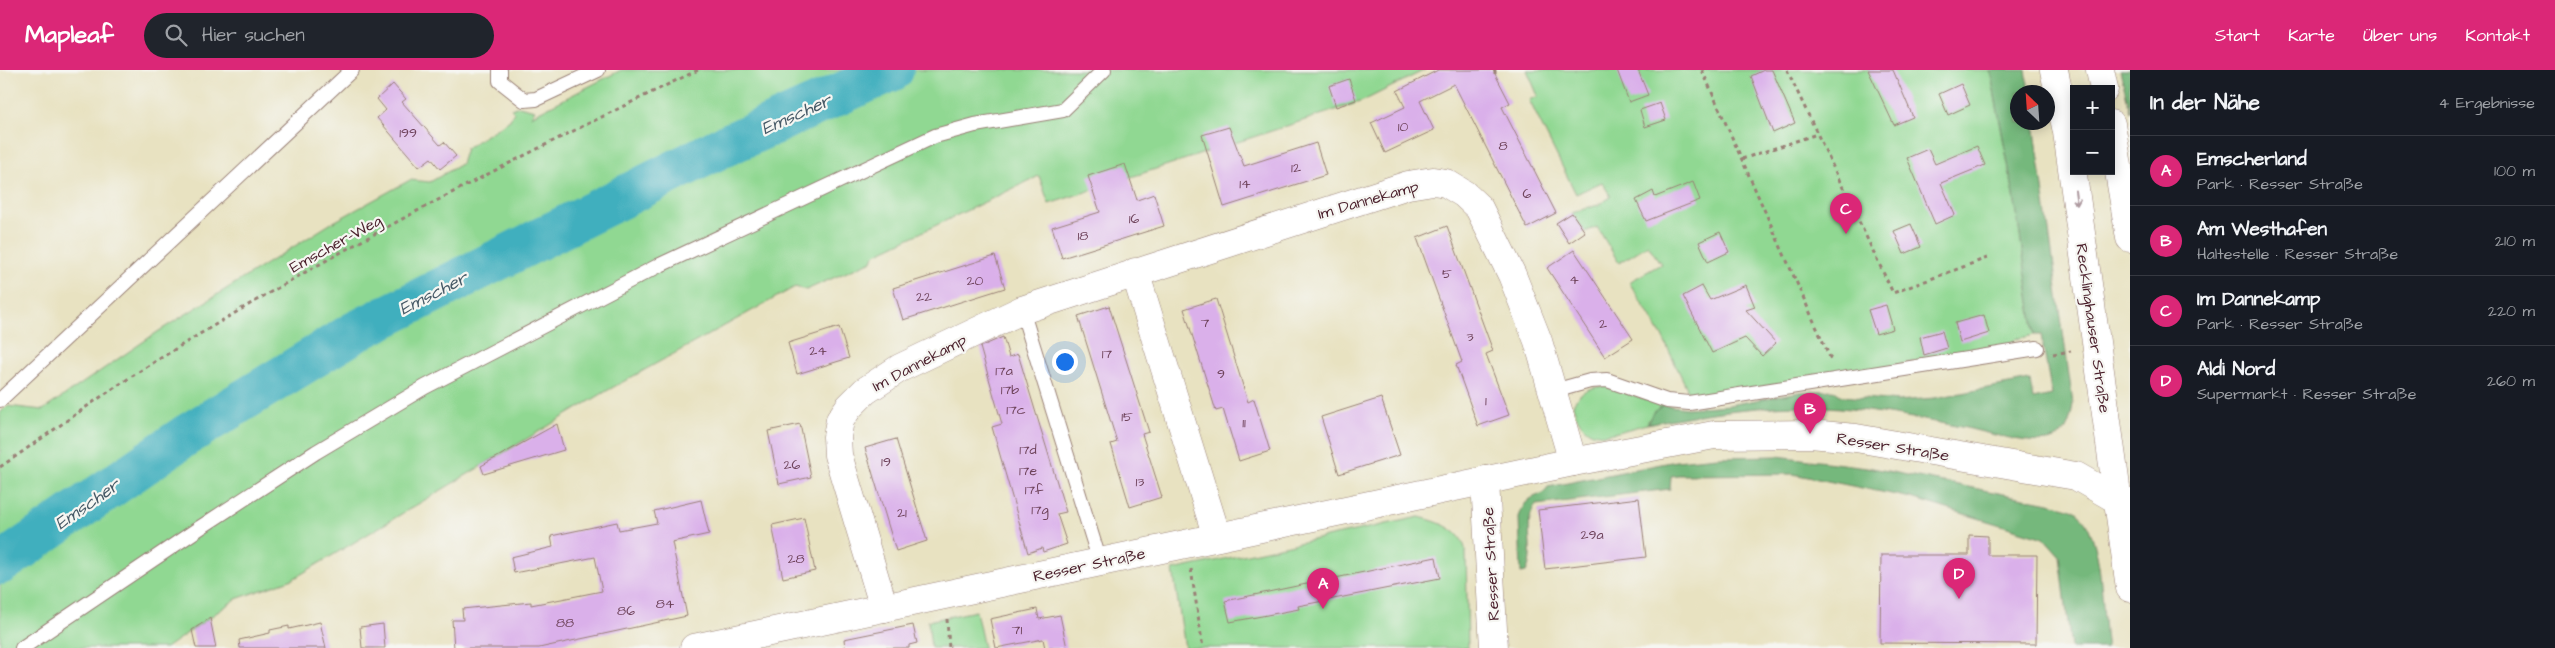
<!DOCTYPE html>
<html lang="de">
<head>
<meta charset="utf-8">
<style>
	:root { --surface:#171b24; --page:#20242c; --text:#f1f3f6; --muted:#9ea1a6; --line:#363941; --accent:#db2777 }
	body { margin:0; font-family:"Architects Daughter",sans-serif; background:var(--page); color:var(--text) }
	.controls { position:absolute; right:15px; top:15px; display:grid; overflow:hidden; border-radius:0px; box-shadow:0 2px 12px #0003 }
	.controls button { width:45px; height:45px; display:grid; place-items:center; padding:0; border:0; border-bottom:1px solid var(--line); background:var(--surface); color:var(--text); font:25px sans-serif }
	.compass { position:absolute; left:2010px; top:15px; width:45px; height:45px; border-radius:50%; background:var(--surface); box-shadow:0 2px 12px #0003; rotate:335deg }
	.you { position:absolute; left:1064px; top:291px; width:18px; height:18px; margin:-12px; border:4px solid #fff; border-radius:50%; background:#1a73e8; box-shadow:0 0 0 8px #1a73e833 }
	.badge { display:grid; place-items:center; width:32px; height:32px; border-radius:50%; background:var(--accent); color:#fff; font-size:16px; font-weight:700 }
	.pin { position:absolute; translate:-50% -41px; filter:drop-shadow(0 1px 2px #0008) }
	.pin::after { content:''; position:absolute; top:26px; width:18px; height:15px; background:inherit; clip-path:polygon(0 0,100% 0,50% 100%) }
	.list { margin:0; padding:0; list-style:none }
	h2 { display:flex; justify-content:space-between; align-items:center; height:65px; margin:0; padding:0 20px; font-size:21px }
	h2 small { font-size:16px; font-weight:400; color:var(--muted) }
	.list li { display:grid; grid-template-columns:32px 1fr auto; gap:15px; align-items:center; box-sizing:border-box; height:70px; padding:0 20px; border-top:1px solid var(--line) }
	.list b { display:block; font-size:19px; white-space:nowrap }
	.list p { margin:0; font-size:16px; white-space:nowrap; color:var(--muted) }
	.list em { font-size:16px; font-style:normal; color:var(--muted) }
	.icon { flex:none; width:28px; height:28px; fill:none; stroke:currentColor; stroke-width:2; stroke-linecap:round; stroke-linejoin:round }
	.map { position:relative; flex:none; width:2130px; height:578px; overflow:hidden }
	header { display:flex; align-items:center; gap:30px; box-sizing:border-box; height:70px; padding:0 25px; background:var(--accent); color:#fff }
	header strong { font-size:24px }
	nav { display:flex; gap:28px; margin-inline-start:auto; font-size:18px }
	.search { width:350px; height:45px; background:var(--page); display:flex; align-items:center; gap:12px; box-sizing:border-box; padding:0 18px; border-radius:28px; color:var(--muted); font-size:19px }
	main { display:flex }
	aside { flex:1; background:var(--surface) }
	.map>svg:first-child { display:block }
	.green { fill:#90d892; stroke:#6d7c5e }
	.forest { fill:#74b87c; stroke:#5f6c54 }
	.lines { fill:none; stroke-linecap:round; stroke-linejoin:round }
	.river { stroke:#41afbe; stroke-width:42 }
	.building { fill:#dab0ea }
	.service-casing { stroke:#998076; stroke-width:16 }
	.minor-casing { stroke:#998076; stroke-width:29 }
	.secondary-casing { stroke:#998076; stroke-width:29 }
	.path { stroke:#998076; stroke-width:3; stroke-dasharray:4 4; stroke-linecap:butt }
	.service { stroke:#fff; stroke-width:14 }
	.minor { stroke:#fff; stroke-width:28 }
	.secondary { stroke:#fff; stroke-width:28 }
	.oneway { stroke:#ae9aa0 }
	.labels { text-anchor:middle; stroke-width:4.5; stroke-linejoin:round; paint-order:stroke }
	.number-label { font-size:14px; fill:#6e435b }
	.street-label { font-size:16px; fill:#4a1f2b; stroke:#f6f6f2 }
	.water-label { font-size:18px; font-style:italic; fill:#465966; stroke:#f6f6f2 }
</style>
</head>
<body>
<header>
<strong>Mapleaf</strong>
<div class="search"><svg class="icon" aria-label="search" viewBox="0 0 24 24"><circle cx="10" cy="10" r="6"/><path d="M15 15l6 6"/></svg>Hier suchen</div>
<nav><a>Start</a><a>Karte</a><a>Über uns</a><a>Kontakt</a></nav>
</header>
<main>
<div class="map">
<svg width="2130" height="578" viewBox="0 0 2130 578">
	<rect width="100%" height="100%" fill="#f6f6f2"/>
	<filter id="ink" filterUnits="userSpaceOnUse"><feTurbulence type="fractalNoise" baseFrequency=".02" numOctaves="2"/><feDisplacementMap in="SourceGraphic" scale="10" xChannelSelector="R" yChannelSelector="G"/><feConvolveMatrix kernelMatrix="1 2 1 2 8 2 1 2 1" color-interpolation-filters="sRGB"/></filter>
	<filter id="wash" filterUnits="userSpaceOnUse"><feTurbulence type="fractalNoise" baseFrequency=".0096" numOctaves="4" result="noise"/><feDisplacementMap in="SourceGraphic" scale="20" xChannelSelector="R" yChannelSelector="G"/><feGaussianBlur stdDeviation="1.12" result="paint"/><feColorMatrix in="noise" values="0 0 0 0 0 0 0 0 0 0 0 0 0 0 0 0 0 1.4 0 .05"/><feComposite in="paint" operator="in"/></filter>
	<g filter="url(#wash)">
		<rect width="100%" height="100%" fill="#e8e2c1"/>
		<!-- green -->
		<g class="green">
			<path d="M621,0H1425L1363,31L1049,134L1039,106L874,185L872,191L806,220L795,217L610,319L293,509L236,529L166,578H0V343L7,336L43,340L159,261L330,154L410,110L430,112L461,94L466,78L510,50L514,42L511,39L519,36L535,40L531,46Z"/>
			<path d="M1527,0H1990L2014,125L2035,265L2016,269L2010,275L1833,306L1691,327L1662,266L1629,212L1661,194L1648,175L1619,193L1597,157L1585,162L1572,143L1598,135L1611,127L1602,112L1576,124L1529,30L1538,26Z"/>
			<path d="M1604,316L1664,335L1648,350L1647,354C1613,362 1585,380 1573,335C1580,320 1589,318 1604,316Z"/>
			<path d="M1419,447C1439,452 1463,459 1466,483L1468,578H1185L1173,500Z"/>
			<path d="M976,541L984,578H931L928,551Z"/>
		</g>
		<!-- forest -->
		<g class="forest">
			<path d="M1990,0H2026L2029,22H2018V52L2034,53L2073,334C2071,347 2068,363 2055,369C2034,378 1983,361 1961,357C1908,347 1853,336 1798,336C1747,337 1698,344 1647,354L1653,342L1664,335L1687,338L1729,335L1799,322L1833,320L1842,326L1898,331L1935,328L2030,310L2033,329L2052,325L2041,265H2035L2014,125Z"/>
			<path d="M2120,0H2130V42Z"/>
			<path d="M1777,386L1867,397L2054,434C2061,436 2069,437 2076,441C2105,463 2101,543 2107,578H2071L2060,486L2044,468L1911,428L1793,404L1678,405L1671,406L1670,419L1536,435C1521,454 1537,481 1526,502L1521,503L1519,448C1526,421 1539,431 1548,417L1676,391L1718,387Z"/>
		</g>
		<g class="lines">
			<!-- river -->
			<path class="river" d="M0,494L185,366L355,262L720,78L893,0"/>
		</g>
		<g id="blocks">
			<!-- building -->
			<g class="building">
				<path d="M1438,0H1493L1510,33L1502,37L1556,143L1527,158L1454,14L1420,31L1434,60L1385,83L1371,53L1405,37L1397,21Z"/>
				<path d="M1617,0H1638L1648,25L1629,32Z"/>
				<path d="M1764,0H1772L1795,53L1773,63L1751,6Z"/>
				<path d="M1868,0H1893L1913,47L1894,55Z"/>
				<path d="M1349,9L1356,30L1336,37L1329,16Z"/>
				<path d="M393,14L406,29L402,32L440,75L444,72L456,86L440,99L431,88L419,97L377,48L386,40L377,29Z"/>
				<path d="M1961,14L1970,35L1948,45L1939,24Z"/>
				<path d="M1660,33L1666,50L1645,57L1640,40Z"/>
				<path d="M1229,57L1244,96L1316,73L1326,105L1224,137L1202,65Z"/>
				<path d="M1977,76L1985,95L1941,113L1955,145L1935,154L1907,88L1928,79L1935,94Z"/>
				<path d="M1125,94L1137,130L1154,124L1164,156L1062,188L1052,157L1100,142L1088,106Z"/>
				<path d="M1693,112L1700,130L1646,151L1636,130L1653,121L1655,127Z"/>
				<path d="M1572,143L1585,162L1569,173L1556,153Z"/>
				<path d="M1911,154L1921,177L1904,184L1894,161Z"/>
				<path d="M1447,156L1493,281L1486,284L1509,345L1478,356L1456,295L1462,292L1417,168Z"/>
				<path d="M1720,162L1729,182L1708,192L1699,172Z"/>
				<path d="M1574,180L1633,269L1605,287L1547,198Z"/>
				<path d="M995,186L1005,218L903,250L893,218Z"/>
				<path d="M1746,215L1755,237L1746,240L1776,273L1762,286L1745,268L1712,283L1683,226L1702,216L1710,230Z"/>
				<path d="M1216,229L1248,332L1254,329L1270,381L1239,391L1223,339L1216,341L1184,239Z"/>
				<path d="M1886,235L1893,259L1876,264L1868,240Z"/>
				<path d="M1109,236L1149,362L1142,364L1162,427L1130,437L1111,374L1117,372L1078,246Z"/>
				<path d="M1984,245L1989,263L1960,272L1955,253Z"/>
				<path d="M839,257L849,288L797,304L788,273Z"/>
				<path d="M1942,261L1947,278L1924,285L1920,267Z"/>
				<path d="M1003,267L1009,287L1018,284L1066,442L1057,444L1067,474L1043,482L1042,478L1028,483L992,357L1002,354L980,277Z"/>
				<path d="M1381,328L1400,385L1339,404L1321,347Z"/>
				<path d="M557,354L564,380L484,404L481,396Z"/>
				<path d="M800,354L811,407L779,414L768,361Z"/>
				<path d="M896,369L927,471L896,481L865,378Z"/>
				<path d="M1639,428L1646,487L1545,499L1538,440Z"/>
				<path d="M701,430L709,464L672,472L687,546L539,578H454L452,550H463L462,539L531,532V535L602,521L595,487L514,503L511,487L553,477L551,466L617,452L619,460L657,453L654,441Z"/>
				<path d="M804,448L815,501L783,508L772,455Z"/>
				<path d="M1969,465L1988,466V485H2037L2036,574L1880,573L1881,485H1969Z"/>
				<path d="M1436,487L1440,508L1298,536L1299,539L1230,552L1225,531Z"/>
				<path d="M1037,539L1039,549L1060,545L1067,578H1045L1043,569L996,578L990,549Z"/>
				<path d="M210,548L216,578H196L192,560Z"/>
				<path d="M320,552L326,578H240L239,570L270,563V560L289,556V559Z"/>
				<path d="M383,554L385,578H362L360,557Z"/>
				<path d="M913,555L917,573L909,575V578H845L844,569Z"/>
			</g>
		</g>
	</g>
	<g filter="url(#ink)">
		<use href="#blocks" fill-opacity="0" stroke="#998076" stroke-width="1"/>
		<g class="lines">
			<!-- service casing -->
			<g class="service-casing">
				<g id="service">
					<path d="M500,0V11L524,30L536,29L598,0"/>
					<path d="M1022,240L1100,492"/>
					<path d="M1554,321L1590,311L1607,310L1667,331L1689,333L2037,278"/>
					<path d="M0,330L352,0"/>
					<path d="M22,578L201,457L316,382L425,317L658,196L935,66L975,55L1063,40L1104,0"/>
				</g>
			</g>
			<!-- minor casing -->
			<g class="minor-casing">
				<g id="minor">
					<path d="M1135,202L1217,467"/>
					<path d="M1485,410L1494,578"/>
					<path d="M884,538L838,385L837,367L840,350L849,337L865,321L900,298L1022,240L1408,115L1433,111L1446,113L1464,124L1479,138L1512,205L1538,271L1573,392"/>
					<path d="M694,578L1573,392L1714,365L1810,364L1856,368L2064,404L2076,406L2118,430L2130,432"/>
				</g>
			</g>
			<!-- secondary casing -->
			<g class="secondary-casing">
				<g id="secondary">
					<path d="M2054,0L2067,62L2130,518"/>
					<path d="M2100,0L2104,19"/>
					<path d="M2111,54L2130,168"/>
				</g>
			</g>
			<!-- path -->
			<g class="path">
				<path d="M1495,0V6"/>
				<path d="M1702,0L1832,292"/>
				<path d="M1787,0L1893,223L1987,188"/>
				<path d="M1742,89L1817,64"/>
				<path d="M2053,284L2071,281"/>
				<path d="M0,397C46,366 90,333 137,303C316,189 507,92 698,0"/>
				<path d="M1191,499L1203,578"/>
				<path d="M947,549L949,578"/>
				<path d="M1459,578L1468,577"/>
			</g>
			<!-- service -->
			<use href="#service" class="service"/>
			<!-- minor -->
			<use href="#minor" class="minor"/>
			<!-- secondary -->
			<use href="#secondary" class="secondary"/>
		</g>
		<!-- one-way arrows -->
		<defs><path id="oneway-shaft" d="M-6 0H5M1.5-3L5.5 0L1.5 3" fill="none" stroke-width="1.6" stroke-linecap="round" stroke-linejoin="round" transform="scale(1.25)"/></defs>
		<use class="oneway" href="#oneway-shaft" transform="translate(2076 128) rotate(82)"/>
	</g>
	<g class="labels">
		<!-- number labels -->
		<g class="number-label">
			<text x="1403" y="61">10</text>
			<text x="408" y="67">199</text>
			<text x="1503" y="80">8</text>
			<text x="1296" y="102">12</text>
			<text x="1245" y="118">14</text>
			<text x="1527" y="128">6</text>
			<text x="1134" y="153">16</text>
			<text x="1083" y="170">18</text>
			<text x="1447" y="208">5</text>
			<text x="1574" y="214">4</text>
			<text x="975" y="215">20</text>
			<text x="924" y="231">22</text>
			<text x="1205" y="257">7</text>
			<text x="1603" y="258">2</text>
			<text x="1470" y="271">3</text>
			<text x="818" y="285">24</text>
			<text x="1107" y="288">17</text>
			<text x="1004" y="305">17a</text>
			<text x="1221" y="308">9</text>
			<text x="1010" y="324">17b</text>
			<text x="1486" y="335">1</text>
			<text x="1016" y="344">17c</text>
			<text x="1127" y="351">15</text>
			<text x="1244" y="357">11</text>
			<text x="1028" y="384">17d</text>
			<text x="886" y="396">19</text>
			<text x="792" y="399">26</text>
			<text x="1028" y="405">17e</text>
			<text x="1140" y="416">13</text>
			<text x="1034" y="424">17f</text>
			<text x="1040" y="444">17g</text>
			<text x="902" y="447">21</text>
			<text x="1592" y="469">29a</text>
			<text x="796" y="493">28</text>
			<text x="665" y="538">84</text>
			<text x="626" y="545">86</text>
			<text x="565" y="557">88</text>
			<text x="1017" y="564">71</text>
		</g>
		<!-- street labels -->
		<g class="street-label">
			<text transform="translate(1368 129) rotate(-16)" y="6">Im Dannekamp</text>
			<text transform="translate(335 173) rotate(-29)" y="6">Emscher-Weg</text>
			<text transform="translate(2094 258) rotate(82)" y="6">Recklinghauser Straße</text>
			<text transform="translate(919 292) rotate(-28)" y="6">Im Dannekamp</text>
			<text transform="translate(1893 376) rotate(9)" y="6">Resser Straße</text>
			<text transform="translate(1089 494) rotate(-12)" y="6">Resser Straße</text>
			<text transform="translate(1490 494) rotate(-93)" y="6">Resser Straße</text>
		</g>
		<!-- water labels -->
		<g class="water-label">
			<text transform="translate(796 44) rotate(-24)" y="6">Emscher</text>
			<text transform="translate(433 223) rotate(-27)" y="6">Emscher</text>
			<text transform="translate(87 434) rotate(-35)" y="6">Emscher</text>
		</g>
	</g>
</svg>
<div class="controls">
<button>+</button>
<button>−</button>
</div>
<svg class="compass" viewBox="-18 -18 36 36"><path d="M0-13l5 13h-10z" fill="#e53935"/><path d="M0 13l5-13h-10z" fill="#9ea1a6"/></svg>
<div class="you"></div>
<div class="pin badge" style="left:1323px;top:539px">A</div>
<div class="pin badge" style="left:1810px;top:364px">B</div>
<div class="pin badge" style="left:1846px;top:164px">C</div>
<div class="pin badge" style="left:1959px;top:529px">D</div>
</div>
<aside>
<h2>In der Nähe<small>4 Ergebnisse</small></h2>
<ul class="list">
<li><span class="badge">A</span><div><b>Emscherland</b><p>Park · Resser Straße</p></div><em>100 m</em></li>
<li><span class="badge">B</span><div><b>Am Westhafen</b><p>Haltestelle · Resser Straße</p></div><em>210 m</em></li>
<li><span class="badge">C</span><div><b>Im Dannekamp</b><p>Park · Resser Straße</p></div><em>220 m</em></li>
<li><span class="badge">D</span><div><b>Aldi Nord</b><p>Supermarkt · Resser Straße</p></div><em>260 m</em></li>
</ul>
</aside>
</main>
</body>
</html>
